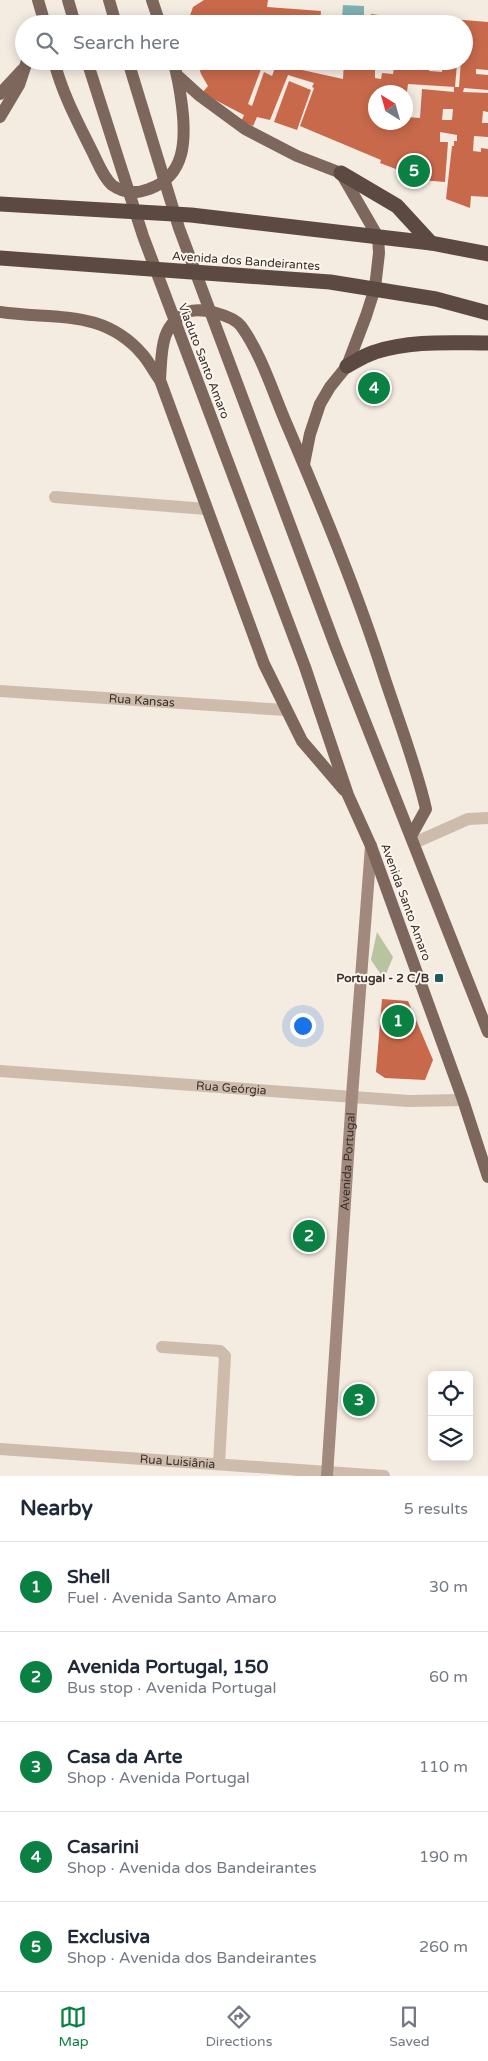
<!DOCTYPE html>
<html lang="en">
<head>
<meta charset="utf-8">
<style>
	:root { --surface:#fff; --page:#f2f2f3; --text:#1f2937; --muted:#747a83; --line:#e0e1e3; --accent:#0b8043 }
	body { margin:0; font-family:"Varela Round",sans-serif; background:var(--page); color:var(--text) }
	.controls { position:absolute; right:15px; bottom:15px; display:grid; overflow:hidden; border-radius:8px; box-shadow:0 2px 12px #0003 }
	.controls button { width:45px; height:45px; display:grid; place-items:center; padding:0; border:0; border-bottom:1px solid var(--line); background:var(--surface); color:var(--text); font:25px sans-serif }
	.compass { position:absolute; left:368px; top:85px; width:45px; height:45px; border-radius:50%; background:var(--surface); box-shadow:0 2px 12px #0003; rotate:323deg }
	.you { position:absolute; left:302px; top:1025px; width:18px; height:18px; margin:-12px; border:4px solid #fff; border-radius:50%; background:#1a73e8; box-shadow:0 0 0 8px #1a73e833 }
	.badge { display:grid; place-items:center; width:32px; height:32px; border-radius:50%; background:var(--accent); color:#fff; font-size:16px; font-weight:700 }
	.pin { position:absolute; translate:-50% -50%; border:2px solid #fff; box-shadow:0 1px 5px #0006 }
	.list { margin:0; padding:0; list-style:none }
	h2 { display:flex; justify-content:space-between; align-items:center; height:65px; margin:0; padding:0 20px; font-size:21px }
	h2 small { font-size:16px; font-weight:400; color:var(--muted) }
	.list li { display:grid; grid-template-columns:32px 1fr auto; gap:15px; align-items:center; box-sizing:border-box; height:90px; padding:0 20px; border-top:1px solid var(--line) }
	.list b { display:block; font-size:19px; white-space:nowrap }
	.list p { margin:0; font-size:16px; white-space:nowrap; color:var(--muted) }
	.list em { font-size:16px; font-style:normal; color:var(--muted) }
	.icon { flex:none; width:28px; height:28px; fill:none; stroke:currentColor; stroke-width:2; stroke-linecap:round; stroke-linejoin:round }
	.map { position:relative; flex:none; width:488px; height:1476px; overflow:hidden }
	.search { position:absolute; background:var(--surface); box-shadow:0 2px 12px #0003; left:15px; right:15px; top:15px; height:55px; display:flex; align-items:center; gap:12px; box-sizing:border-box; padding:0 18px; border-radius:28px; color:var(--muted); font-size:19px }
	.sheet { height:515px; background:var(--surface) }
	nav { display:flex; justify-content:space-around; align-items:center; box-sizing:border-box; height:70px; border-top:1px solid var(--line); background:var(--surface); font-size:14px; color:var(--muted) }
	nav a { display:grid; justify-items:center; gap:2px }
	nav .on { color:var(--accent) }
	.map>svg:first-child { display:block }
	.green { fill:#b8c4a0 }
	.water { fill:#7fb0b2 }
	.building { fill:#c8694b; fill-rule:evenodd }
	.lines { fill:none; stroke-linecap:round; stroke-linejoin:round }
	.street { stroke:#cdbbac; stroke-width:12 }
	.secondary { stroke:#a18a7d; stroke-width:12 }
	.primary { stroke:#7d675c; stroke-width:12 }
	.highway { stroke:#5c4a42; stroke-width:15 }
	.poi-dot { fill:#1f5a5e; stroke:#fbf5ee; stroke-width:2 }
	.labels { text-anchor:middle; stroke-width:4; stroke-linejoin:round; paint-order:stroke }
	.street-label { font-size:12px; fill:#3b302b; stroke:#fbf5ee }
	.poi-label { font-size:12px; font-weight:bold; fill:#3b302b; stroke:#fbf5ee; text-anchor:end }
</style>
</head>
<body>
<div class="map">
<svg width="488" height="1476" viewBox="0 0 488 1476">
	<rect width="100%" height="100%" fill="#f4ebe1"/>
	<!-- green -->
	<path class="green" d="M377,932L393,957L384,979L371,960Z"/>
	<!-- water -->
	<path class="water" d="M343,5L364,6V19L342,18Z"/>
	<!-- building -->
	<g class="building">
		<path d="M204,0H268L267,7L321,11L320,24L266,22L257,24H187L193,7Z"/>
		<path d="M371,14L411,19V24H370Z"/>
		<path d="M417,15L446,18V24H416Z"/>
		<path d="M451,19L488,22V70L476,69V74L488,75V90L464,88L463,92L488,93V112L483,111L482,123H488V137L474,136L473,151L481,152V148L488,149V197L471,196L470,208L446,199L452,146H454V141H457V135L440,132V142H448L445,182L421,180L422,173L403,172V168H401V171L380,163L381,160L300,126L314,88L312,87L314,83L288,75L270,120L257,117L253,126L241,122L244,115L202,93L208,86L201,74L197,61H264L248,104L252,106L264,72L272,76L276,65L264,61L294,62L293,68L343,79L344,61L364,63V68H375V78L381,79L382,73L393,74L394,67L367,65L368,61H401V69L408,70L409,61H430L429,71L442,72L443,63L457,64L455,87L408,84L407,92H376V122H406V117L420,118L422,89L454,92V87H459L461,61H464V24H451ZM443,109H453L452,120H442Z"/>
		<path d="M298,61H315L314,69L298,66Z"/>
		<path d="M289,81L311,90L297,130L274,122Z"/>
		<path d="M382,999L408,1001L433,1060L425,1080L385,1078L376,1072Z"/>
	</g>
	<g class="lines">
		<!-- street -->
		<g class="street">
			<path d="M55,497L206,509"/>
			<path id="s1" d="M0,691L285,710"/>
			<path d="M414,843L468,819L488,818"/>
			<path id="s2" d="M0,1071L408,1101L463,1100"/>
			<path d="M162,1347L220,1351L225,1356L219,1464"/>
			<path id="s3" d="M0,1449L384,1476"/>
		</g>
		<!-- secondary -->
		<path class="secondary" id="s4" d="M327,1476L352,1096L371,846"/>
		<!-- primary -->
		<g class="primary">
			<path d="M38,0L45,24"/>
			<path d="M68,0L75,24"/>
			<path d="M109,0L116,24"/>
			<path d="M152,0L160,24"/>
			<path d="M54,61C62,93 78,123 93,153C98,163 103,177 112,185C123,193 136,194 149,189C186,176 186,139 182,106C180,90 178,76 173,61"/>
			<path d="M87,61L143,236L305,667L348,795L371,846L463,1100L488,1177"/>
			<path d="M128,61L179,228L336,648L488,1032"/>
			<path d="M179,77L200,96L245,129L297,156L341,173L378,237L379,253L375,288L366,316L347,366L330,387L320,404L310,434L304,464"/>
			<path d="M0,94L22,70"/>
			<path d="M0,117L19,85L27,61"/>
			<path d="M0,312C54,320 103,308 143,355C149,362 154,372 160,380L264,664L302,741L344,790"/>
			<path d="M160,380C162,353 159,325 188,312C201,307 232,315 241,326C262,355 273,393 287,425C322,507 357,591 384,676C398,719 416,765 426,809L411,836"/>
		</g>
		<!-- highway -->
		<g class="highway">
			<path d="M341,173L397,206L431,243"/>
			<path d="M0,204L191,215L431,243L488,254"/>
			<path d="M0,258L330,282L436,299L488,313"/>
			<path d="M347,366C356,361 365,355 375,352C411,340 451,343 488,343"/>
		</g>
	</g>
	<!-- markers -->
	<rect class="poi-dot" x="434" y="973" width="10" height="10" rx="2.5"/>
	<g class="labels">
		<!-- street labels -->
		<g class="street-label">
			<text transform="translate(246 261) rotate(4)" y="4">Avenida dos Bandeirantes</text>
			<text transform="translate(204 361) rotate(69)" y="4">Viaduto Santo Amaro</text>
			<text dy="4" stroke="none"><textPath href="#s1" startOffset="142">Rua Kansas</textPath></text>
			<text transform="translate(406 902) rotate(70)" y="4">Avenida Santo Amaro</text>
			<text dy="4" stroke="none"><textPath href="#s2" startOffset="232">Rua Geórgia</textPath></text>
			<text dy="4" stroke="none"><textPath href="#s4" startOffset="315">Avenida Portugal</textPath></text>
			<text dy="4" stroke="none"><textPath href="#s3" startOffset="178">Rua Luisiânia</textPath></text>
		</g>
		<!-- poi labels -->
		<g class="poi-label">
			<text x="429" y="982">Portugal - 2 C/B</text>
		</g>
	</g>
</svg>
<div class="controls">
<button><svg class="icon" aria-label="locate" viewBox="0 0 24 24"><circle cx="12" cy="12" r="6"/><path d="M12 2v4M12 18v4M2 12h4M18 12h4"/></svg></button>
<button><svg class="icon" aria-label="layers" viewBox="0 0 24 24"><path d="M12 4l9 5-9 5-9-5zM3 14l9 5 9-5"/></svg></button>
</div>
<svg class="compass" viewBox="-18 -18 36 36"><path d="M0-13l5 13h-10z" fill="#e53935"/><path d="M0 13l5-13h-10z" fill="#747a83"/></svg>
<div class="you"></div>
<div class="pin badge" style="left:398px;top:1021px">1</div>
<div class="pin badge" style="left:309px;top:1236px">2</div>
<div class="pin badge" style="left:359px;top:1400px">3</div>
<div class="pin badge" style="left:374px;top:388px">4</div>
<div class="pin badge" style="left:414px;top:171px">5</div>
<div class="search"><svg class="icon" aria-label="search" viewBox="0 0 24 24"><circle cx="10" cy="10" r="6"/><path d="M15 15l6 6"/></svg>Search here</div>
</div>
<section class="sheet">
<h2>Nearby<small>5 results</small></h2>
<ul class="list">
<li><span class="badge">1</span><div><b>Shell</b><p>Fuel · Avenida Santo Amaro</p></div><em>30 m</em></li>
<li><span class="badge">2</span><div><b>Avenida Portugal, 150</b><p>Bus stop · Avenida Portugal</p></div><em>60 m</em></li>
<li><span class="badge">3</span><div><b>Casa da Arte</b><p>Shop · Avenida Portugal</p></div><em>110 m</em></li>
<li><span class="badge">4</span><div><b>Casarini</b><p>Shop · Avenida dos Bandeirantes</p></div><em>190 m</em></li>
<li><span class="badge">5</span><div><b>Exclusiva</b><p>Shop · Avenida dos Bandeirantes</p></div><em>260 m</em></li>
</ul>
</section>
<nav>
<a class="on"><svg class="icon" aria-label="map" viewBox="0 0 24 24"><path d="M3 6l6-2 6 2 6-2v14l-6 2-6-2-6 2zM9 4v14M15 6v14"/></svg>Map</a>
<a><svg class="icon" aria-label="directions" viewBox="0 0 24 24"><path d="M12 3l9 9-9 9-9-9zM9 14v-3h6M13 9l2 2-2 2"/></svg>Directions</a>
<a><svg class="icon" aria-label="saved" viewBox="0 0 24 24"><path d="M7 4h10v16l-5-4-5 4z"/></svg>Saved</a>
</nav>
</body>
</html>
